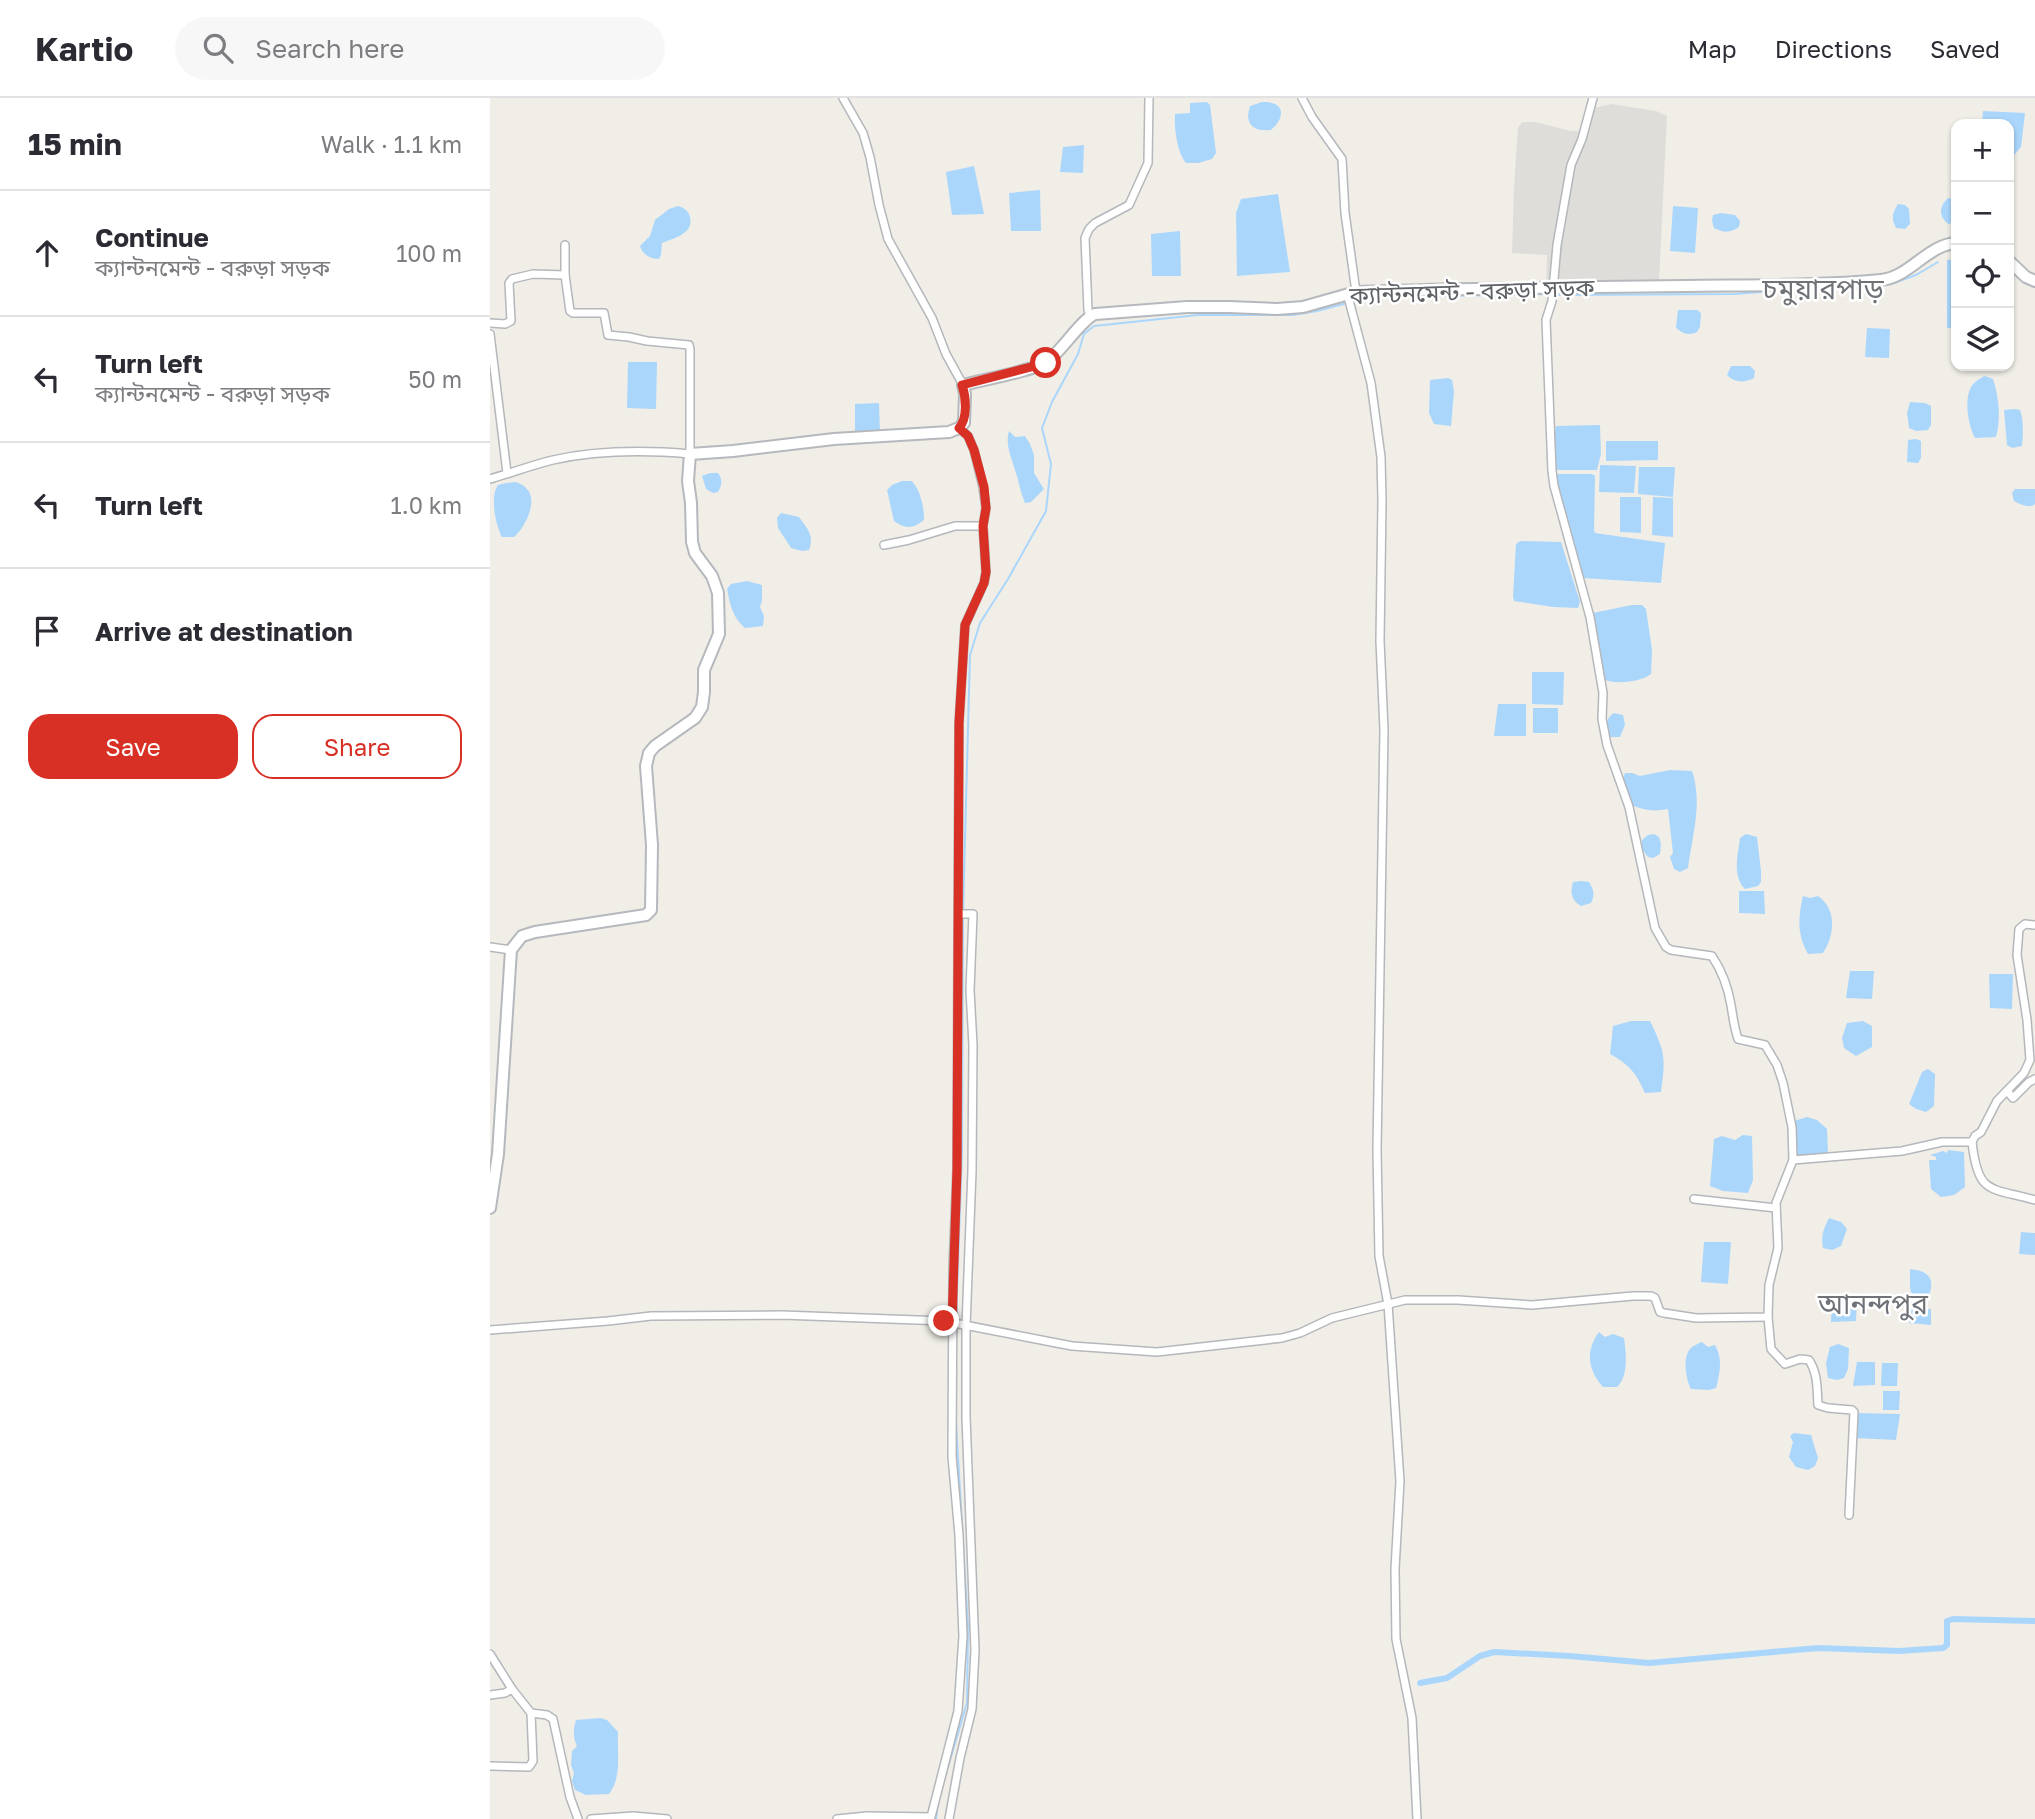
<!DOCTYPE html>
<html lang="en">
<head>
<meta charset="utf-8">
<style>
	:root { --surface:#fff; --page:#f7f7f7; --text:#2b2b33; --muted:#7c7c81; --line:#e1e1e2; --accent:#d93025 }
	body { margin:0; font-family:"Golos Text","Noto Sans Bengali",sans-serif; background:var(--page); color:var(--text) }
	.controls { position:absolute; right:21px; top:21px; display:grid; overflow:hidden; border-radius:14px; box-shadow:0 2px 5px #0004 }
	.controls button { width:63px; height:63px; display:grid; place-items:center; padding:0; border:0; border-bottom:2px solid var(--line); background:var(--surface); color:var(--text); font:35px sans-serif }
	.stop { position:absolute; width:21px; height:21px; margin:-16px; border:5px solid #d93025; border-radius:50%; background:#fff }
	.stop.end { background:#d93025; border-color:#fff; box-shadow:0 2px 7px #0008 }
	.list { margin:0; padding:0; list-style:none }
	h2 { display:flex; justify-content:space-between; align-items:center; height:91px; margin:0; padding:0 28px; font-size:30px }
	h2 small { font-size:23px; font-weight:400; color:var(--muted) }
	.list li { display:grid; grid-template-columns:46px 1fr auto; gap:21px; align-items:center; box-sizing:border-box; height:126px; padding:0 28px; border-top:2px solid var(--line) }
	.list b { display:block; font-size:26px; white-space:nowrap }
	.list p { margin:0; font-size:23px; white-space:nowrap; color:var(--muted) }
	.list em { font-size:23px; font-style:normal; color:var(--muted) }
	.actions { display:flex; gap:14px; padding:21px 28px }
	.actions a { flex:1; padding:16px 0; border:2px solid var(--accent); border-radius:21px; text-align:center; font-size:24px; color:var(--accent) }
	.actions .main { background:var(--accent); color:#fff }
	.icon { flex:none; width:38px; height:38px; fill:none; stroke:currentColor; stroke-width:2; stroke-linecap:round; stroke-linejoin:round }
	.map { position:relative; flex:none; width:1545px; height:1721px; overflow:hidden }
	header { display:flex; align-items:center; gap:42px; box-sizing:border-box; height:98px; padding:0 35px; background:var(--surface); border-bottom:2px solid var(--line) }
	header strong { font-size:33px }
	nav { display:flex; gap:38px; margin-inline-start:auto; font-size:24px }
	.search { width:490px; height:63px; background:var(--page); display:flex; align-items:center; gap:18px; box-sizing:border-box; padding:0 24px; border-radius:38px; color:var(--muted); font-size:26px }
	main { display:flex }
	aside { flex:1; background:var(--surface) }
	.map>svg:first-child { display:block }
	.industrial { fill:#dfddd9 }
	.water { fill:#abd6fc }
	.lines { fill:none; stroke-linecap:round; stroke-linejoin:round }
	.stream { stroke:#abd6fc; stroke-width:2 }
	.canal { stroke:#abd6fc; stroke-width:6 }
	.street-casing { stroke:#b4b7bb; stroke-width:10 }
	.secondary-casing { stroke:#b5b9bd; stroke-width:14 }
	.street { stroke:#fff; stroke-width:7 }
	.secondary { stroke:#fff; stroke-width:10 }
	.route { stroke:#d93025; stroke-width:9 }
	.labels { text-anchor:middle; stroke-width:5; stroke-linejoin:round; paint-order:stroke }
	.street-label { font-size:24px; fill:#5e6266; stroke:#fff }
	.quarter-label { font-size:28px; fill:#6f7378; stroke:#fff }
</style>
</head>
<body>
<header>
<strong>Kartio</strong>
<div class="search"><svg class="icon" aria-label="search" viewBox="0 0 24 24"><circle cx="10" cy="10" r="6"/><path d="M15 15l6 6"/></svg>Search here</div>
<nav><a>Map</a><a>Directions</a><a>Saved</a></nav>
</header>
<main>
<aside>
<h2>15 min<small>Walk · 1.1 km</small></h2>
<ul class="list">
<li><svg class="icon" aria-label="ahead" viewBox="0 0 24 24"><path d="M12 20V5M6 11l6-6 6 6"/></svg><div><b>Continue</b><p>ক্যান্টনমেন্ট - বরুড়া সড়ক</p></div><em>100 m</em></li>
<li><svg class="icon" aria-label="left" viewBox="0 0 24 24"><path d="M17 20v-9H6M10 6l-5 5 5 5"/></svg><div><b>Turn left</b><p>ক্যান্টনমেন্ট - বরুড়া সড়ক</p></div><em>50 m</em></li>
<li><svg class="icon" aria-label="left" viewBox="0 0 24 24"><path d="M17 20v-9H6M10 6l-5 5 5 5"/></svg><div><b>Turn left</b></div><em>1.0 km</em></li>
<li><svg class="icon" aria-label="arrive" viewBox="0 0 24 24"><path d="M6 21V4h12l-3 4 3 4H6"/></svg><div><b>Arrive at destination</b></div></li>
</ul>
<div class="actions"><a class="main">Save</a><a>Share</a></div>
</aside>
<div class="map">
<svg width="1545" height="1721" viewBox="0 0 1545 1721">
	<rect width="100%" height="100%" fill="#f0eee7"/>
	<!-- industrial -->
	<path class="industrial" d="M1121,6L1166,13L1177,18L1169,183L1100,187H1056L1057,157L1022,155L1024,89L1028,30L1032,24H1045L1081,33H1097L1104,10Z"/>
	<!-- water -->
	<g class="water">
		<path d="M717,4L720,7L726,55L722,61L708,65H696C687,54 684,30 685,16L700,15V5Z"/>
		<path d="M772,4C795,3 796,19 781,32C763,34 754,26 760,8Z"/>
		<path d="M1493,13L1535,15L1531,49L1519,63V26H1492Z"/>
		<path d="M594,47L593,75L570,74L573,49Z"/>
		<path d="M484,68L494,116L462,117L456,74Z"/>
		<path d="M550,92L551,133H521L519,95Z"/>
		<path d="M788,96L800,174L747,178L746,115L751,101Z"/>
		<path d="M1458,100L1466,101V124L1458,126C1448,117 1449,109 1458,100Z"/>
		<path d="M1408,106L1415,107L1419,111L1420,126L1415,131L1406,130C1401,120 1402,116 1408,106Z"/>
		<path d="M188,108C194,110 198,112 200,119C204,136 184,140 172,145L171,157L169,161C160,161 152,156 150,148L160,138L165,122L179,111Z"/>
		<path d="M1183,108L1208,110L1205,155L1180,153Z"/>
		<path d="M1231,115L1245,117L1250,123L1249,129C1240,135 1234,135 1224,130L1222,123L1223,117Z"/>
		<path d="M690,133L691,178H662L661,136Z"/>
		<path d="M1466,161V230H1457V162Z"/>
		<path d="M1188,212H1207L1211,215L1210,229L1207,234C1199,238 1193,236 1186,230Z"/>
		<path d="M1377,230L1400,231L1399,260L1375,259Z"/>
		<path d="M138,264H167L166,311L137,310Z"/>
		<path d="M1241,268H1260L1265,273L1264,280C1254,285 1245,285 1237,277Z"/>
		<path d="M1495,278L1503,281C1509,299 1511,321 1506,339L1485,340C1478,328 1474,301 1481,289C1485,283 1489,281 1495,278Z"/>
		<path d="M958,280L962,282L964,294L961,328L944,326L939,315L940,282Z"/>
		<path d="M1420,304L1435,305L1441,308V327L1438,332L1426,333L1419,330L1417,315Z"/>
		<path d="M389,305L390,336L365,339V306Z"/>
		<path d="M1525,311L1530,312C1534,323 1533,337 1532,348L1522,350L1517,347L1514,312Z"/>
		<path d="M1110,327L1111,356L1107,372H1064V339L1066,328Z"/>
		<path d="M519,333L525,339L535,338L540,346L544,357V375L554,391L541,404L535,405C530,394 529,383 525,372C521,358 515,347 519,333Z"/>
		<path d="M1426,341L1431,343V360L1428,365L1417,364L1418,342Z"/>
		<path d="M1116,343H1168V362L1116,363Z"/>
		<path d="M1110,367L1146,368L1144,395L1109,394Z"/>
		<path d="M1149,369H1185L1183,399L1148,396Z"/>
		<path d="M220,375H228C233,382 232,387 228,394L223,395L216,391L212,378Z"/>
		<path d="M1067,376H1102L1105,378L1104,432L1105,435L1175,445L1171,485L1092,480L1078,440L1065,379Z"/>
		<path d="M412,383H422C431,394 434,409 434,422C423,431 415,431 404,423L397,392L402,387Z"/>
		<path d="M25,384C28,385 32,386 35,389C50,401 35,430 24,439H12C5,426 0,398 8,387C13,385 20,385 25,384Z"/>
		<path d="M1525,391H1545V406C1538,411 1530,406 1524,403L1522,395Z"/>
		<path d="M1130,399H1151V435L1130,434Z"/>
		<path d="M1163,399L1183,400V439L1162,437Z"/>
		<path d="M291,415L309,419C317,430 325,438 319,452L312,453L301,450L288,430L287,420Z"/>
		<path d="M1030,443L1071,444L1090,504L1088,510L1063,509L1024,503L1023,498L1026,446Z"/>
		<path d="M257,483L272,487V502L270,509L274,518L273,528L255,530C243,520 240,507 237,491L241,486Z"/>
		<path d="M1142,507H1152L1156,511L1162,552L1161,576C1151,584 1125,587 1113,581L1102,518L1103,515Z"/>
		<path d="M1042,574H1074L1073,607L1042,606Z"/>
		<path d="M1008,606H1036V638H1004Z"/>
		<rect x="1043" y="610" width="25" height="25"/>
		<path d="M1124,615L1133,617L1135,627L1130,639H1118C1116,628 1114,622 1124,615Z"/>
		<path d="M1180,672L1202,673C1213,705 1202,739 1198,770L1190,774L1184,771L1180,759L1183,755L1178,711C1163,714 1153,712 1139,706C1135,696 1130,685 1135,675H1142L1150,678Z"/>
		<path d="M1164,736L1169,739L1171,746L1170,756L1163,760L1158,759L1152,751V742L1158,737Z"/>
		<path d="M1256,736L1267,739L1271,773V784L1268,788L1255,791C1242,778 1248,756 1250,740Z"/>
		<path d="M1091,783L1099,784C1104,792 1105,797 1101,805L1091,808C1081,802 1080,794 1083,784Z"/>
		<path d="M1249,793H1274L1275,816L1249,815Z"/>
		<path d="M1313,798L1320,800L1328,798C1347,811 1345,837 1333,855L1318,856C1307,836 1308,820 1313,798Z"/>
		<path d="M1360,873H1384L1382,901L1356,900Z"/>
		<path d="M1499,876H1523L1522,911L1500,910Z"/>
		<path d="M1141,923H1160C1175,954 1176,959 1171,994L1155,995C1146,975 1140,967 1120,956L1123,928Z"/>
		<path d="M1373,923L1382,928V949L1366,958L1354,950L1352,940L1357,925Z"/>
		<path d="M1438,971L1445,976L1444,1008L1436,1014L1426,1011L1419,1006L1432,974Z"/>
		<path d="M1317,1019L1327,1022L1337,1031L1338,1057L1312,1059L1307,1057L1304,1023Z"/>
		<path d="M1253,1037L1262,1038L1263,1082L1258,1095L1233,1093L1220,1088L1224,1041L1232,1038L1245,1042Z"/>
		<path d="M1458,1052L1474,1054L1475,1089L1464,1097L1451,1099L1441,1091L1439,1062H1446V1059L1440,1057L1453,1053L1457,1055Z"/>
		<path d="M1339,1120L1351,1124L1357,1131L1351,1148L1342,1152L1333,1150C1331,1138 1333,1131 1339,1120Z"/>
		<path d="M1531,1134L1545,1135V1157L1529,1156Z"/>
		<path d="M1214,1144H1241L1238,1186L1211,1184Z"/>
		<path d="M1420,1171C1439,1173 1445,1180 1439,1198L1430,1200L1422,1198L1420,1189Z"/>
		<path d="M1367,1199L1366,1223L1341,1224L1342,1200Z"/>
		<path d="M1441,1211V1227L1419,1225V1212Z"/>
		<path d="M1109,1234L1115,1239L1123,1236L1134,1240C1136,1255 1139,1278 1127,1289H1113C1098,1272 1095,1253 1109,1234Z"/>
		<path d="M1212,1244L1218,1249L1225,1247C1233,1261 1230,1275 1226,1290L1219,1292L1201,1291C1196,1282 1192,1258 1201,1250C1204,1247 1208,1246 1212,1244Z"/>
		<path d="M1348,1246L1359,1250L1358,1271L1354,1280L1347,1282L1338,1280L1336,1265L1340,1249Z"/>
		<path d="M1367,1264H1385V1287L1363,1288Z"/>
		<path d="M1392,1265H1408L1407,1288H1391Z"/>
		<path d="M1393,1293H1410L1409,1312H1393Z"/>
		<path d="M1366,1315L1410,1316L1406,1342L1365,1340Z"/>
		<path d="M1304,1335L1321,1337L1328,1360L1325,1368L1318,1372L1306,1369L1299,1359L1303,1344L1300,1338Z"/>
		<path d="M110,1620L117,1622L128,1634C127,1655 132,1680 119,1696L96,1697L85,1692L82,1683L84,1675L81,1667L82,1653L87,1648C83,1640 83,1631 86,1622Z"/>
	</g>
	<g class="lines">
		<!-- stream -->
		<g class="stream">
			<path d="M1404,185L1426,177L1448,164"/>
			<path d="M1065,197L1245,196L1294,192"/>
			<path d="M862,204L901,199L1059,196"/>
			<path d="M473,815L480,557L490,525L518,481L556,413L561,366L552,330L562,304L588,256L594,236L604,228L708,217H803L827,213L857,205"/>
			<path d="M466,1224L472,1055L473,820"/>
			<path d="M452,1689L477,1605L478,1529L466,1324"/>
			<path d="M446,1721L448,1705"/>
		</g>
		<!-- canal -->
		<path class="canal" d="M930,1585L957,1580L990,1558L1004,1554L1080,1558L1159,1565L1328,1550L1409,1553L1453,1550L1457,1547V1523L1463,1521L1545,1523"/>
		<!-- street casing -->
		<g class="street-casing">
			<g id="street">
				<path d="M353,0L373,35L380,59L389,107L398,141L442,220L456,256L473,287"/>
				<path d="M812,0L822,19L852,61L855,115L866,194"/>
				<path d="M857,195L881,285L891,359L892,403L890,543L894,631L887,1052L889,1158L898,1206L910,1383L905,1471L906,1541L922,1620L927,1721"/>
				<path d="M600,218L598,212L595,140L599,131L605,125L639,107L658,65L659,0"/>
				<path d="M0,225L15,226L21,223L19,185L22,181L43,176L75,177"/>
				<path d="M0,236L17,375"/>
				<path d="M0,381C21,375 42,367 63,362C108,352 154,352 200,356V251L199,247L157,243L139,239L118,237L114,215H83L80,213L75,177V147"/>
				<path d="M394,447L419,442L465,428H493"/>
				<path d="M0,849L21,852"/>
				<path d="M1517,993L1523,1000L1539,984L1545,981"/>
				<path d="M1482,1044L1485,1038L1491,1034L1507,1003L1534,975L1540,962L1537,922L1527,857L1529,831L1535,826L1545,827"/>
				<path d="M1303,1062L1412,1053L1452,1044H1482C1488,1098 1500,1089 1545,1102"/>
				<path d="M1204,1101L1286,1110"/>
				<path d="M1278,1219L1281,1251L1295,1266L1310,1261L1319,1262C1328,1276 1327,1291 1328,1307L1338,1310L1362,1312L1364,1314L1359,1417"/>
				<path d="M0,1232L118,1223L161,1218L292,1217L454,1223L582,1248L667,1254L792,1240L810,1235L842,1220L915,1202H968L1042,1207L1143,1198H1161L1165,1200L1170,1214L1174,1215L1206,1220L1278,1219L1279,1187L1288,1150L1286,1105L1303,1062L1302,1029L1293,985L1287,967L1275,947L1248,941C1244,929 1243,919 1241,907C1238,889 1232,873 1222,858L1181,852L1176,849L1165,830L1139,709L1117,647L1112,621L1113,595L1100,519L1064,388L1062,373L1056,222L1062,203L1067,147L1081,67L1092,41L1103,0"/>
				<path d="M0,1556L22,1591L15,1595L0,1597"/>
				<path d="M22,1591L41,1615L57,1617L63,1621L80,1699L88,1721"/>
				<path d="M0,1668L39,1669L43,1663L41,1615"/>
				<path d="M101,1721L143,1718L177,1721"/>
				<path d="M347,1721L377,1718L441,1719L468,1613L473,1538L469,1437L462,1358L463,1170L467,1071L469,625L475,527L494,485L496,474L493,428L496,410L493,389L484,352L478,338L469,330"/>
				<path d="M459,1721L470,1660L482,1611L485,1552L476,1319V1228L482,1073L483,947L480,892L483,816H469"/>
			</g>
		</g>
		<!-- secondary casing -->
		<g class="secondary-casing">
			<g id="secondary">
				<path d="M1519,163L1536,179L1545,183"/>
				<path d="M0,1110L8,1056L21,852L32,838L45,834L156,817L161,812L162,747L156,668L159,655L165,648L205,620L212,609L214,594V572L229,536L228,495L222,478L205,455L202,444L201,405L198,383L200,356L243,353L344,341L459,334L469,330L474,325L475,296L473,287C491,282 547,272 558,263C572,252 593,220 605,216L697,209H739L787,211L813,209L866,194C975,190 1085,189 1195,188C1260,187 1326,188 1391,182C1420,179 1437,147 1466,145"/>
			</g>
		</g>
		<!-- street -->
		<use href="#street" class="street"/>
		<!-- secondary -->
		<use href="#secondary" class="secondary"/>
	</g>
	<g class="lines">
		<!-- route -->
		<path class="route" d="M454,1223L462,1225L467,1071L469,625L475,527L494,485L496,474L493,428L496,410L494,389L484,352L478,338L469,330C478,320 476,299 472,287L556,265"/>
	</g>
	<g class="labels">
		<!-- street labels -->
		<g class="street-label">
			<text transform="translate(982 194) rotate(-2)" y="8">ক্যান্টনমেন্ট - বরুড়া সড়ক</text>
		</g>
		<!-- quarter labels -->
		<g class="quarter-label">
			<text x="1333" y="201">চমুয়ারপাড়</text>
			<text x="1383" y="1216">আনন্দপুর</text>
		</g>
	</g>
</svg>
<div class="controls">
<button>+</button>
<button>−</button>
<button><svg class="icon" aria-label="locate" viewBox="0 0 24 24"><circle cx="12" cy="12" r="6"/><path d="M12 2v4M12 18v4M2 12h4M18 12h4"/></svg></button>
<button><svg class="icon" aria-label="layers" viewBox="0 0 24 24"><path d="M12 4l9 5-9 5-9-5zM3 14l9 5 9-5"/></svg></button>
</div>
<div class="stop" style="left:556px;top:265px"></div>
<div class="stop end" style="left:454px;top:1223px"></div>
</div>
</main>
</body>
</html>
